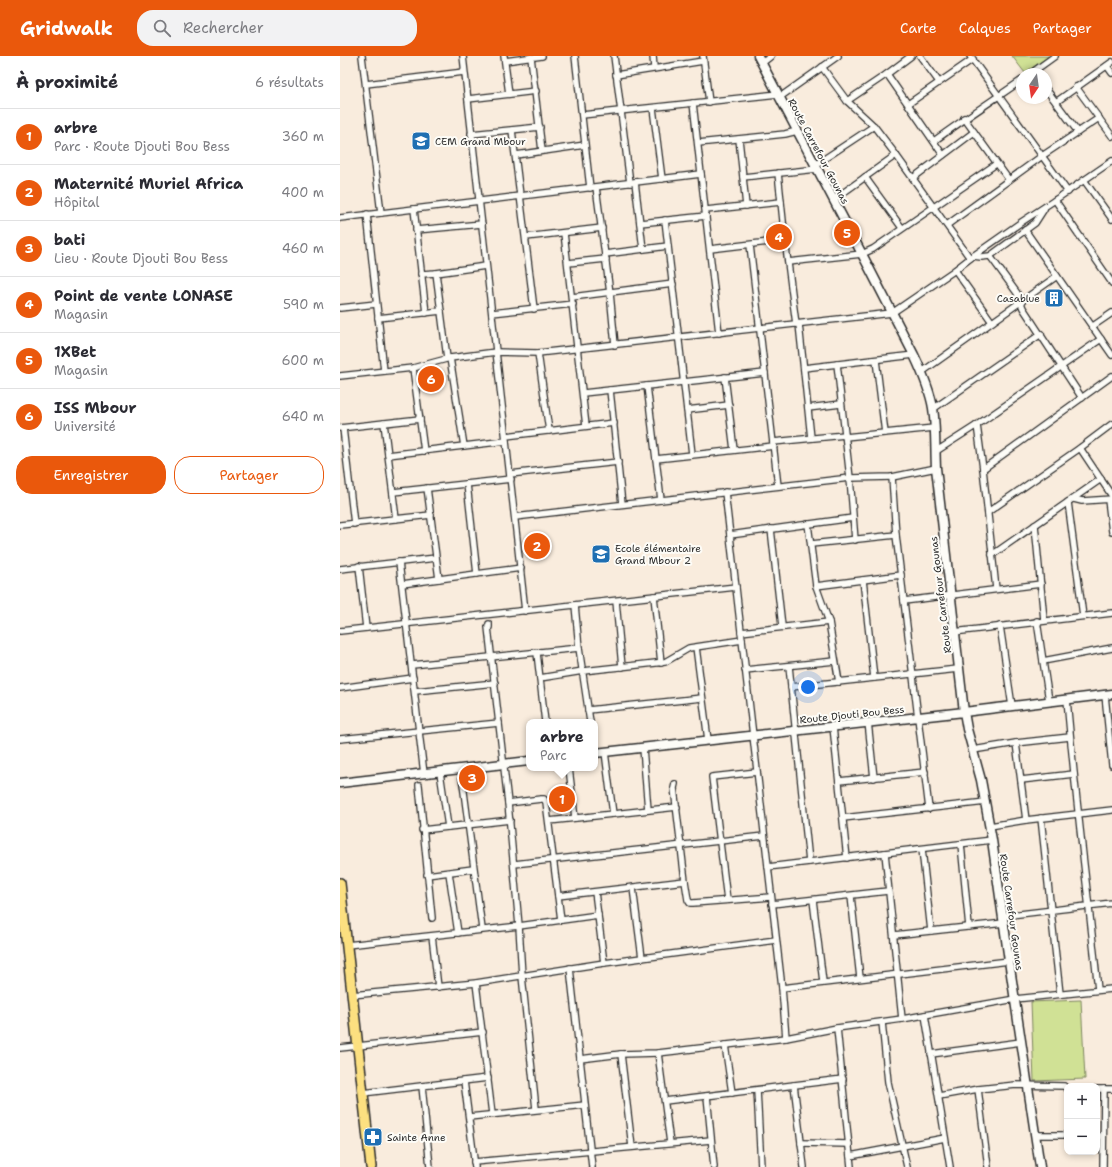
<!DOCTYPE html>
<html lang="fr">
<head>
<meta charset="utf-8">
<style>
	:root { --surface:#fff; --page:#f2f2f3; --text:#2b2b33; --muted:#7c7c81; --line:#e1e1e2; --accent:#ea580c }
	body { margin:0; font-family:"Shantell Sans",sans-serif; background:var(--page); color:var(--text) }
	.controls { position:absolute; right:12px; bottom:12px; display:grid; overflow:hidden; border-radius:8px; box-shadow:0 2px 6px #0003 }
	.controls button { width:36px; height:36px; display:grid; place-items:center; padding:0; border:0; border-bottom:1px solid var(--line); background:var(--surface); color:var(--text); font:20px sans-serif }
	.compass { position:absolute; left:676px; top:12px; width:36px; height:36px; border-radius:50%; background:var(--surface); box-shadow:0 2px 6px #0003; rotate:193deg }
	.you { position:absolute; left:468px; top:631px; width:14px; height:14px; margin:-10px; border:3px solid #fff; border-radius:50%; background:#1a73e8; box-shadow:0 0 0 6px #1a73e833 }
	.badge { display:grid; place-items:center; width:26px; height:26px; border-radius:50%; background:var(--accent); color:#fff; font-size:13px; font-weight:700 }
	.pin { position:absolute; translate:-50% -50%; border:2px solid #fff; box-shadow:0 1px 4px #0006 }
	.popup { position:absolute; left:186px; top:663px; width:72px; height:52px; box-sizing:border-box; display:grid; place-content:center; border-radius:8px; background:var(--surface); filter:drop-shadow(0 1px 3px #0005); font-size:13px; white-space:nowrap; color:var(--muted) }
	.popup b { font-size:15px; color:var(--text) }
	.popup::after { content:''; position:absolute; left:50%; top:100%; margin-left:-8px; border:8px solid transparent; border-top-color:var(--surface) }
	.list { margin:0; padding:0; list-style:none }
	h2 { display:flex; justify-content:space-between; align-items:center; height:52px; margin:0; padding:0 16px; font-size:17px }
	h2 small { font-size:13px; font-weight:400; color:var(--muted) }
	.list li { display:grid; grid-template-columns:26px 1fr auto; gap:12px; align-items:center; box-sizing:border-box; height:56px; padding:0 16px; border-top:1px solid var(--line) }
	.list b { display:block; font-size:15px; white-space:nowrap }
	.list p { margin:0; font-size:13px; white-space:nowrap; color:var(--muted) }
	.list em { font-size:13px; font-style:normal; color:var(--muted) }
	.actions { display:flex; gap:8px; padding:12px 16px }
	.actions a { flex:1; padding:9px 0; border:1px solid var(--accent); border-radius:16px; text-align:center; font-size:14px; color:var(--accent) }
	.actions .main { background:var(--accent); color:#fff }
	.icon { flex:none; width:22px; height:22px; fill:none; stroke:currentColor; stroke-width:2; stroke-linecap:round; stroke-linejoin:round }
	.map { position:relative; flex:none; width:772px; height:1111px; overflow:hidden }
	header { display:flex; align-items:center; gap:24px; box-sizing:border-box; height:56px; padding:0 20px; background:var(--accent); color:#fff }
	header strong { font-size:19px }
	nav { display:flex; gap:22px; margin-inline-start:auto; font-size:14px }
	.search { width:280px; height:36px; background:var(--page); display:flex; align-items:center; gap:10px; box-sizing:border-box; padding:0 14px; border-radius:16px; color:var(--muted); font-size:15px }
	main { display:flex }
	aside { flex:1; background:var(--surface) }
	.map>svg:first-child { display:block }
	.green { fill:#d0e195; stroke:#7e8660 }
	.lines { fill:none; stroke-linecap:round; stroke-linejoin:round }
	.minor-casing { stroke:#2b2b2b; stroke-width:8 }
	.secondary-casing { stroke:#2b2b2b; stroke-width:11 }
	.trunk-casing { stroke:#2b2b2b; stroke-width:12 }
	.minor { stroke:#fdfcf7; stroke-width:5.5 }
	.secondary { stroke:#fdfcf7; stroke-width:8 }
	.trunk { stroke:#fce080; stroke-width:9 }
	.labels { text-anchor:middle; stroke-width:4; stroke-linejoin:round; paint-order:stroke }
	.poi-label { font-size:10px; fill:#2b2b2b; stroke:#fdfcf7; text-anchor:start }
	.street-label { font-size:10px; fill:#2b2b2b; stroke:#fdfcf7 }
</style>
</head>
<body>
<header>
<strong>Gridwalk</strong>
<div class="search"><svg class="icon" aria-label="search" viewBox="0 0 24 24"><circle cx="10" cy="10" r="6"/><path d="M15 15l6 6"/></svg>Rechercher</div>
<nav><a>Carte</a><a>Calques</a><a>Partager</a></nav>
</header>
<main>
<aside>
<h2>À proximité<small>6 résultats</small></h2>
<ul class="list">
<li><span class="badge">1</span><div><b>arbre</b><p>Parc · Route Djouti Bou Bess</p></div><em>360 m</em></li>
<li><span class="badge">2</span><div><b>Maternité Muriel Africa</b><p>Hôpital</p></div><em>400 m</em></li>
<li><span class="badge">3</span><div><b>bati</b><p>Lieu · Route Djouti Bou Bess</p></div><em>460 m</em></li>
<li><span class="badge">4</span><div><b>Point de vente LONASE</b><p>Magasin</p></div><em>590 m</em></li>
<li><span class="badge">5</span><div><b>1XBet</b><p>Magasin</p></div><em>600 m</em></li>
<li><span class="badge">6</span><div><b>ISS Mbour</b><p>Université</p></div><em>640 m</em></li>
</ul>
<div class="actions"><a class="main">Enregistrer</a><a>Partager</a></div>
</aside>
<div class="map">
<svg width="772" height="1111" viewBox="0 0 772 1111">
	<rect width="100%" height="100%" fill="#f9ecdd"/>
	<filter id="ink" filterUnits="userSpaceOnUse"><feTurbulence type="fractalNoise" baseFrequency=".025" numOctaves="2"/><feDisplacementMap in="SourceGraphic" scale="8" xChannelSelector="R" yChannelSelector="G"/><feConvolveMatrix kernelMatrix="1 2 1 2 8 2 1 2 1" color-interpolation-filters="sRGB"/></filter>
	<g filter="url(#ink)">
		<!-- green -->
		<g class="green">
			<path d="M672,0H709L685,17Z"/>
			<path d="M741,944L745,1023L694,1025L691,946Z"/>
		</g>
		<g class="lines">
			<!-- minor casing -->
			<g class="minor-casing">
				<g id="minor">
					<path d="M22,0L41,157"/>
					<path d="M123,0L185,555"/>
					<path d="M164,0L169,38"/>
					<path d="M235,0L250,132"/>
					<path d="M274,0L290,127"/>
					<path d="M313,0L314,12"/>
					<path d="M363,0L369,46"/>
					<path d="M580,0L599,26"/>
					<path d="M630,0L728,136"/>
					<path d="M191,1L202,95"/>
					<path d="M165,5L202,0"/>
					<path d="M422,7L431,0"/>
					<path d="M767,10L772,17"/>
					<path d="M482,11L507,45L534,70L556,99L630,202"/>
					<path d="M547,18L603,99"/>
					<path d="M690,18L715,0"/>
					<path d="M276,19L363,5"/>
					<path d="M26,28L124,16"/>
					<path d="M736,31L772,80"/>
					<path d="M706,33L738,76"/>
					<path d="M440,41L498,0"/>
					<path d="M128,43L196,35"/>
					<path d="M507,45L547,18L571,0"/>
					<path d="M716,46L772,6"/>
					<path d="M353,47L379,277"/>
					<path d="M568,48L633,3"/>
					<path d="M313,52L322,123"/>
					<path d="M242,59L438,38"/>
					<path d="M624,62L669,124"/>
					<path d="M172,74L194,253"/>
					<path d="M131,78L200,71"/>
					<path d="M399,83L406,150"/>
					<path d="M594,85C623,64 653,44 682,24"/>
					<path d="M358,87L445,78L457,75"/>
					<path d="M176,99L245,89"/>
					<path d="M475,109L534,70"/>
					<path d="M438,117L445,184L456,268"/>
					<path d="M403,121L477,113"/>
					<path d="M525,121L562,172"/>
					<path d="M573,122L634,76"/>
					<path d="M744,124L772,163"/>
					<path d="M295,126L303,193"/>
					<path d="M256,131L270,237L275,289"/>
					<path d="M493,144L556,99"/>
					<path d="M715,144L772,227"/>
					<path d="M74,153L86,257"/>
					<path d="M366,154L441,146"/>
					<path d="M27,158L44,315"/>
					<path d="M0,162L361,118"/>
					<path d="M325,164L352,398"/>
					<path d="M300,167L366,160"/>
					<path d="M607,169L702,100L759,62"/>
					<path d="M76,174L142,168"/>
					<path d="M685,174L772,299"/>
					<path d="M224,177L246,370"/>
					<path d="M186,181L262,172"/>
					<path d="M410,189L438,430"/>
					<path d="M370,193L445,184"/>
					<path d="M265,198L328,190"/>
					<path d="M633,200L641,201L650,200L695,167L704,153"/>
					<path d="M650,200L677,237L683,252L742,342"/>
					<path d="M448,206L522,198L533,193L656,108"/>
					<path d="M228,207L266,203"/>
					<path d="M615,214L652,266"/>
					<path d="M96,217L107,302"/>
					<path d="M81,218L96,217L146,210"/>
					<path d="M232,241L333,228"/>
					<path d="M0,252L36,248"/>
					<path d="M152,257L233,248"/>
					<path d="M38,262L101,255"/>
					<path d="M459,268L471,382"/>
					<path d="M753,270L772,257"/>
					<path d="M198,297L209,375"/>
					<path d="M110,302L124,390"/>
					<path d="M536,304L545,377"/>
					<path d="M497,308L510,422L515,484"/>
					<path d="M73,312L84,395"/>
					<path d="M464,312L574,299"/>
					<path d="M582,316L717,220"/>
					<path d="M0,320L73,312L110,302L156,296L198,297L552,257L615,214L633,200L683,165L715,144L772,105"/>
					<path d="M385,321L394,394"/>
					<path d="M307,330L321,444"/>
					<path d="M270,334L282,448"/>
					<path d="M243,337L425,317"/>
					<path d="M468,352L501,348"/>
					<path d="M593,353L701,278"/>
					<path d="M347,354L389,349"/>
					<path d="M44,367L56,463"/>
					<path d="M637,369L643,413L656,533"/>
					<path d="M0,372L80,363"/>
					<path d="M3,372L14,468"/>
					<path d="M166,380L274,367"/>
					<path d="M505,381L594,372"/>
					<path d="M433,386L505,379"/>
					<path d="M740,392L772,440"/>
					<path d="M595,396L637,369L761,283"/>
					<path d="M48,399L166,385"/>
					<path d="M316,403L434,390"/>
					<path d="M643,413L772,320"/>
					<path d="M170,418L278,406"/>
					<path d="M552,421L556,479L589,753"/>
					<path d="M127,428L137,518"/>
					<path d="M87,432L99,523"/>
					<path d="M53,436L171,423"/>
					<path d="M385,436L442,932L446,982"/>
					<path d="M734,443L742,445L772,443"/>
					<path d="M768,444L772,476"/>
					<path d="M728,446L743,560"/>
					<path d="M648,456L740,392L772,368"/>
					<path d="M175,461L510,422L552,421L596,412"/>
					<path d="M468,468L476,530L489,566L499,626"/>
					<path d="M0,469L91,459"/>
					<path d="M695,469L704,564"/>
					<path d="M431,473L442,570"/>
					<path d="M390,479L513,462"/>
					<path d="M471,488L556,479"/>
					<path d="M652,499L761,423"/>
					<path d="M59,506L84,718"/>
					<path d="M19,510L26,572"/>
					<path d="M0,513L96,502"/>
					<path d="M523,524L534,622"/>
					<path d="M62,528L181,512"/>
					<path d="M476,530L561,519"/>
					<path d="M314,540L321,607"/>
					<path d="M276,545L282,611"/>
					<path d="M564,545L701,528"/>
					<path d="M235,549L239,592L250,666"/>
					<path d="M697,565L709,645"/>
					<path d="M149,568V571H148L168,747L179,870L182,920L196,1053"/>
					<path d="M660,570L672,650"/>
					<path d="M0,575L396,531"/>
					<path d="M401,576L489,566"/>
					<path d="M614,576L772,557"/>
					<path d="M356,591L368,684"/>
					<path d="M197,597L205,666"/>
					<path d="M703,605L772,592"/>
					<path d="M72,609L239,592"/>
					<path d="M449,610L469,806"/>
					<path d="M405,614L495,605"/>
					<path d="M200,622L243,615L325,606L349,592L402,584"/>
					<path d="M451,631L618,613"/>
					<path d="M0,632L73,622"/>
					<path d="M75,635L155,627"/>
					<path d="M765,639L772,709"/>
					<path d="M727,643C735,740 748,837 758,934"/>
					<path d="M248,654L362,642"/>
					<path d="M528,666L534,722"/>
					<path d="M493,671L507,802"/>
					<path d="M0,683L159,667"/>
					<path d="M676,687L686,764"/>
					<path d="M303,692L308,754"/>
					<path d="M633,694L676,687L730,681"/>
					<path d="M265,696L273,758"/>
					<path d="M229,712L235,762"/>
					<path d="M121,713L142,873"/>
					<path d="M100,716L108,771"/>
					<path d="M681,724L734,718"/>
					<path d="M499,725L585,716"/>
					<path d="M335,728L334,732L345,825L348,844L350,847H353L431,841"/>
					<path d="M79,729L92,862"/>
					<path d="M168,747L201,743H204L206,746L221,864"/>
					<path d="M503,762L646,746"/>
					<path d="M701,762L720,938"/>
					<path d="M209,765L337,751"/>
					<path d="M650,770L686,764L772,754"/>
					<path d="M82,774L170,764"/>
					<path d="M621,788L629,871"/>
					<path d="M582,793L591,875"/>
					<path d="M545,797L562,963"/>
					<path d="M174,808L424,780"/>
					<path d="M428,811L652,784"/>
					<path d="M109,817L118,877"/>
					<path d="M87,819L133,813"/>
					<path d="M293,832L302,902"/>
					<path d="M255,836L264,907"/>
					<path d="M218,840L345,825"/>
					<path d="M511,840L520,922"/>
					<path d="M387,844L372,721L417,716"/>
					<path d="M473,844L483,926"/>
					<path d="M432,848L548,835"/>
					<path d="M663,860L772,847"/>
					<path d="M554,879L664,867"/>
					<path d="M92,880L98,931"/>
					<path d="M7,889L179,870L258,859"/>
					<path d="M230,912L252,1111"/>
					<path d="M136,927L152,1058"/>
					<path d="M442,932L669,905"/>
					<path d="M12,939L136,927L264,907L436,884"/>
					<path d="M585,959L610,1111"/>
					<path d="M542,966L548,1026L567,1111"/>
					<path d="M497,972L511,1111"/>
					<path d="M385,989L392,1037"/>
					<path d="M0,992L143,976"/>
					<path d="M318,997L330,1087"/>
					<path d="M281,998L292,1091"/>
					<path d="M591,998L681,986"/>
					<path d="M240,1003L281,998L318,997L446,982L497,972L562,963L675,943L772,933"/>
					<path d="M124,1025L135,1111"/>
					<path d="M454,1029L464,1111"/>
					<path d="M82,1030L90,1111"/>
					<path d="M638,1033L648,1111"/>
					<path d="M757,1033H772"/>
					<path d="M417,1034L421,1111"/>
					<path d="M23,1037L148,1022"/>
					<path d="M367,1040L374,1111"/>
					<path d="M599,1040L638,1033L676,1029L724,1030L727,1033"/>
					<path d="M325,1045L503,1023"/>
					<path d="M129,1061L245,1049"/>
					<path d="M695,1079H727"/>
					<path d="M757,1080H763"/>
					<path d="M461,1087L509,1088"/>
					<path d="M510,1100L605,1082"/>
					<path d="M134,1106L371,1084"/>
					<path d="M763,1111L764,1033"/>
				</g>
			</g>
			<!-- secondary casing -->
			<g class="secondary-casing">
				<g id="secondary">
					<path d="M418,0L522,198L574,299C582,316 590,334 593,352C596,372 595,393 596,412L624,656L627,673L641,724L652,784L669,905L700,1111"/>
					<path d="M255,697L624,656L772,638"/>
					<path d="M0,727L189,705"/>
				</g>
			</g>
			<!-- trunk casing -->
			<g class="trunk-casing">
				<path id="trunk" d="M0,827L31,1111"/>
			</g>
			<!-- minor -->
			<use href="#minor" class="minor"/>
			<!-- secondary -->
			<use href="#secondary" class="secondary"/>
			<!-- trunk -->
			<use href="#trunk" class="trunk"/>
		</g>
	</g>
	<!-- icons -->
	<defs>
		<g id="school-square" transform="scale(1)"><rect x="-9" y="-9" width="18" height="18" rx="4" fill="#1f6fb2" stroke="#fdfcf7"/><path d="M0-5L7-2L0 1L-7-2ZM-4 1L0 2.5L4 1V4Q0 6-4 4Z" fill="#fff"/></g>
		<g id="building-square" transform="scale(1)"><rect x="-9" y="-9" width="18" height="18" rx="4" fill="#1f6fb2" stroke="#fdfcf7"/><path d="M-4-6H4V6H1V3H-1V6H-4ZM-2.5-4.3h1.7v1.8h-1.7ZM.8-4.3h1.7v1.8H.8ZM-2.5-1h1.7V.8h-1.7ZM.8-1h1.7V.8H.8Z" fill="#fff"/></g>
		<g id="pharmacy-square" transform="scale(1)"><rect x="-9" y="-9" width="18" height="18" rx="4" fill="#1f6fb2" stroke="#fdfcf7"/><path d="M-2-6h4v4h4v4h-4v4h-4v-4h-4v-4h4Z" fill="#fff"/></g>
	</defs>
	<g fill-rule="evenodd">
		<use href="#school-square" x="81" y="85"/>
		<use href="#building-square" x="714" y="242"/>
		<use href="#school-square" x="261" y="498"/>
		<use href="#pharmacy-square" x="33" y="1081"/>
	</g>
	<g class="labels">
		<!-- poi labels -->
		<g class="poi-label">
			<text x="95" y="89">CEM Grand Mbour</text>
			<text x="700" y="246" text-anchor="end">Casablue</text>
			<text x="275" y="496">Ecole élémentaire<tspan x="275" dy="12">Grand Mbour 2</tspan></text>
			<text x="47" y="1085">Sainte Anne</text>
		</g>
		<!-- street labels -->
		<g class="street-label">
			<text transform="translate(479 95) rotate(62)" y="4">Route Carrefour Gounas</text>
			<text transform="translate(600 539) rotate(-97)" y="4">Route Carrefour Gounas</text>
			<text transform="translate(512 658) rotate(-6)" y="4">Route Djouti Bou Bess</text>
			<text transform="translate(672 856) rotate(82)" y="4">Route Carrefour Gounas</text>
		</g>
	</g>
</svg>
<div class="controls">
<button>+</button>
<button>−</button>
</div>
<svg class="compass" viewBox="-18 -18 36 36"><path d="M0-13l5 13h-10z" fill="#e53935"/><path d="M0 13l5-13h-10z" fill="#7c7c81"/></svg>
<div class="you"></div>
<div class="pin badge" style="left:222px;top:743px">1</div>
<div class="popup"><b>arbre</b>Parc</div>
<div class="pin badge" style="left:197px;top:490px">2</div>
<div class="pin badge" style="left:132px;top:722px">3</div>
<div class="pin badge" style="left:439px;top:181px">4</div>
<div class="pin badge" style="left:507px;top:177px">5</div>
<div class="pin badge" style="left:91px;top:323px">6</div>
</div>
</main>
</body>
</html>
